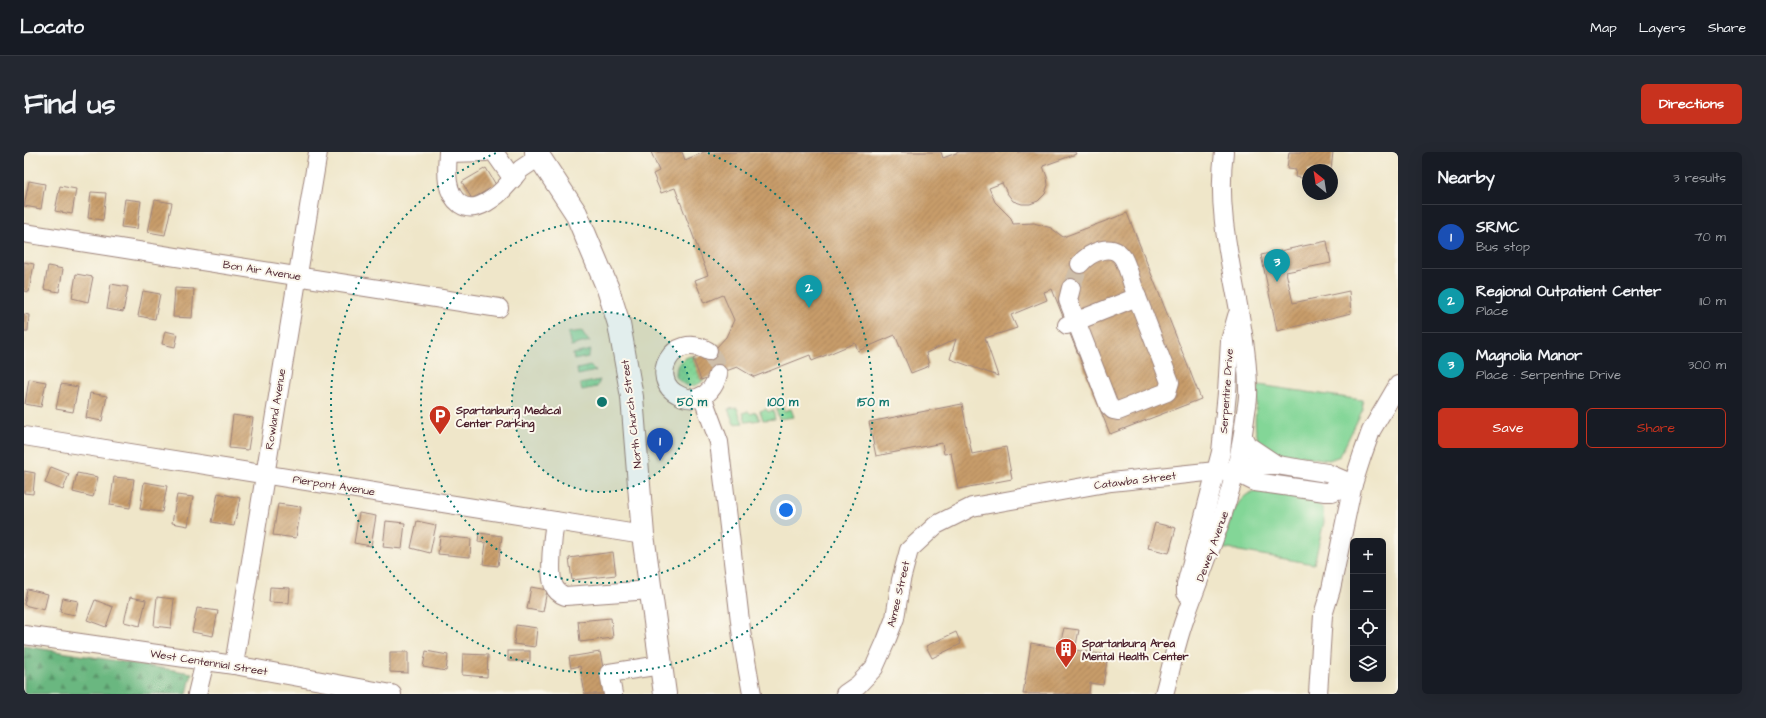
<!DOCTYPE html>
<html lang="en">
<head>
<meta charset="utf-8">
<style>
	:root { --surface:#171b24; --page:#242831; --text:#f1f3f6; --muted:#9ea1a6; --line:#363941; --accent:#c8321e }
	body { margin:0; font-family:"Architects Daughter",sans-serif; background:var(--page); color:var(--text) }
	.controls { position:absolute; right:12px; bottom:12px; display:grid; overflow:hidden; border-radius:6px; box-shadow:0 4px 16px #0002 }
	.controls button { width:36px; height:36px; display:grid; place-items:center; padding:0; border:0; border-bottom:1px solid var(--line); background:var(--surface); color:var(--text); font:20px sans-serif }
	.compass { position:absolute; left:1278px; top:12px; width:36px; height:36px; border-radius:50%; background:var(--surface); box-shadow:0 4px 16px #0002; rotate:330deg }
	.you { position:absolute; left:762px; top:358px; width:14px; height:14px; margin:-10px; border:3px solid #fff; border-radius:50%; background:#1a73e8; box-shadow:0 0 0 6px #1a73e833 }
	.badge { display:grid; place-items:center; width:26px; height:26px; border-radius:50%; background:var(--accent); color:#fff; font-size:13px; font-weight:700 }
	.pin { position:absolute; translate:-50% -33px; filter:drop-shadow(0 1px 2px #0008) }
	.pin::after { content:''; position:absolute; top:21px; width:14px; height:12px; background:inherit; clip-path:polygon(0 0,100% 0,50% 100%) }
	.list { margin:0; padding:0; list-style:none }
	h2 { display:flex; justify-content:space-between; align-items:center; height:52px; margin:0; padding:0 16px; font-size:17px }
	h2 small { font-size:13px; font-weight:400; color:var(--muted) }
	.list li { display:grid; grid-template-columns:26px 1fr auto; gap:12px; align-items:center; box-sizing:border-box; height:64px; padding:0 16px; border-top:1px solid var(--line) }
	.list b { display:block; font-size:15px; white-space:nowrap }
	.list p { margin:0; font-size:13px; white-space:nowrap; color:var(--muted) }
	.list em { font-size:13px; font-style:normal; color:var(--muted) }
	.actions { display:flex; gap:8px; padding:12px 16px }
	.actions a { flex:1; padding:9px 0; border:1px solid var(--accent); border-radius:6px; text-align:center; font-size:14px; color:var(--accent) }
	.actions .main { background:var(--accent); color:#fff }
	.icon { flex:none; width:22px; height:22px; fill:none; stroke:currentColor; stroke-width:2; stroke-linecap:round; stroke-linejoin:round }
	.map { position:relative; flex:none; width:1374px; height:542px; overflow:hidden; border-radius:6px }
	header { display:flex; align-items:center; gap:24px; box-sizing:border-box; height:56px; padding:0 20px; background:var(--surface); border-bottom:1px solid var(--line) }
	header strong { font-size:19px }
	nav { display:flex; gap:22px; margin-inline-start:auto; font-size:14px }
	.intro { display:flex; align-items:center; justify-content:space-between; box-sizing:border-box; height:96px; padding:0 24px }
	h1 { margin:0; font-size:28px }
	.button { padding:10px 18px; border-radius:6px; background:var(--accent); color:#fff; font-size:14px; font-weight:700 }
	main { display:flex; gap:24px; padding:0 24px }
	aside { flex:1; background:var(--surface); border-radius:6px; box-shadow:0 4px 16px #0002 }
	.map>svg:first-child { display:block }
	.grass { fill:url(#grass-dots); stroke:#667a61 }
	.forest { fill:url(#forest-firs); stroke:#5a6b56 }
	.green { fill:#83d697; stroke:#667a61 }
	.building { fill:url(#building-hatch) }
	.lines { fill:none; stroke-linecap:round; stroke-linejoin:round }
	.minor-tunnel { stroke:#cebea9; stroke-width:18; stroke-dasharray:18 9; stroke-linecap:butt }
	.minor-casing { stroke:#9c827a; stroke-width:20 }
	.major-casing { stroke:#9c827a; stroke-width:24 }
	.minor { stroke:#fff; stroke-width:18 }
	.major { stroke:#fff; stroke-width:22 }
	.ring { fill:none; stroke:#0f766e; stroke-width:2; stroke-dasharray:2 4 }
	.labels { text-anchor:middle; stroke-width:4; stroke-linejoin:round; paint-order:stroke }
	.street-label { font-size:11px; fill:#4a1f2b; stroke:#fbf7ec }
	.poi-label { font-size:11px; font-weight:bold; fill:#4a1f2b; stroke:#fbf7ec; text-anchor:start }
	.centre { fill:#0f766e; stroke:#fbf7ec; stroke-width:2 }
	.ring-label { font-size:12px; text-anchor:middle; font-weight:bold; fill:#0f766e; stroke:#fbf7ec; stroke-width:4; stroke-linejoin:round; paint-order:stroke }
</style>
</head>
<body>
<header>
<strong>Locato</strong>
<nav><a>Map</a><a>Layers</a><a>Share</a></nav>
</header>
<div class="intro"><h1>Find us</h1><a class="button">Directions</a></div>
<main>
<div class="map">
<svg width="1374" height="542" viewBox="0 0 1374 542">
	<defs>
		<pattern id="grass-dots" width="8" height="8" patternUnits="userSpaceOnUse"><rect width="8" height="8" fill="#83d697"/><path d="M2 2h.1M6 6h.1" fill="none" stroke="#73b782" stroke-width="1.8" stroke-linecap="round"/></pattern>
		<pattern id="forest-firs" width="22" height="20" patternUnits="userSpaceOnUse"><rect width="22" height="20" fill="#6ab780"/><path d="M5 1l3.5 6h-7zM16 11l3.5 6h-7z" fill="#599469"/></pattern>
		<pattern id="building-hatch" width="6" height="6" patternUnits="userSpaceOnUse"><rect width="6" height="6" fill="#c89d6b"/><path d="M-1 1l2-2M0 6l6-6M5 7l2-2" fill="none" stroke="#a47f58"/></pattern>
	</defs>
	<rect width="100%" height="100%" fill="#fbf7ec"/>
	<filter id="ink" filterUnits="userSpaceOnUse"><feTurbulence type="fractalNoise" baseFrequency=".025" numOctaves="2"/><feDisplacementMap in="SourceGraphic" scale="8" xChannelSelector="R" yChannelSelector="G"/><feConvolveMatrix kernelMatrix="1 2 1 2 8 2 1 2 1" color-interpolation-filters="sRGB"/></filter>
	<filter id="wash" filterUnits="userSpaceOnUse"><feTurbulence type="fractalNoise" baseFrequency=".012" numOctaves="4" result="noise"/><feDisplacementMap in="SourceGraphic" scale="16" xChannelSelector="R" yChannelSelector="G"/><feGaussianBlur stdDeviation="0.9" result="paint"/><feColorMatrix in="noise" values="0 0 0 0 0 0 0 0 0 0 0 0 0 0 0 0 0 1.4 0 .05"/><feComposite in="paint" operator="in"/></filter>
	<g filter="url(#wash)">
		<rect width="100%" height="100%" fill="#efe6c9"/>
		<!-- grass -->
		<g class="grass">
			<path d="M567,198L564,205L550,208L549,202Z"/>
			<path d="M667,204L672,205L669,207L677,228L681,226C672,238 659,236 652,224C652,212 656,207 667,204Z"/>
			<path d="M566,214L572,219L554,223L553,217Z"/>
			<path d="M576,228L573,235L558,238L556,232Z"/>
		</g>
		<!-- forest -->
		<path class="forest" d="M0,494L168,521L163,542H0Z"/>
		<!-- green -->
		<g class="green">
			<path d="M558,179L561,185L566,189L547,194L544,181Z"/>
			<path d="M1235,233L1338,248L1339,257L1316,304L1305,308L1244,299C1224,284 1233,256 1235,233Z"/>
			<path d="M759,255L760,259L767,257L770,265L755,267L752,258Z"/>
			<path d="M713,256L719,271L710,272L704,257Z"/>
			<path d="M742,257L744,260L749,258L751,267L739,268L736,259Z"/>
			<path d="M724,259L727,262L732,260L736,268L722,270L719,261Z"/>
			<path d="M1232,339L1282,345L1292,350L1299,358L1300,370L1290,412L1198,396C1205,377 1208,344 1232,339Z"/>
		</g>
		<g id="blocks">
			<!-- building -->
			<g class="building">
				<path d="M627,0H658L661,8L680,0H917L919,6L935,0H1051L1052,2L1019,14L1023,25L1024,33L1021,42L1014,49L1006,52H998L989,49L983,41L978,31L965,36L971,50L987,66L989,72L1010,71L1027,76L1039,85L1103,61L1177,247L1086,282L1028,137L1020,140L1023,148L987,163L993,176L961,186L974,224L926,207L932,187L902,201L905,214L887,221L871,183L834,199L831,191L788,209L786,203L730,225L713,215L677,228L669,207L692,196L702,185L710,168L699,143L680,151L671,128L684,123L651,36L637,41L629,22L635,19Z"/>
				<path d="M1265,0H1309L1307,18H1284V27L1271,25L1272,18L1263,17Z"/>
				<path d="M462,16L472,33L448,47L438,30Z"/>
				<path d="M5,29L21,32L17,57L0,54Z"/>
				<path d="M36,34L52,37L48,62L31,59Z"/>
				<path d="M67,40L82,41L79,68L64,66Z"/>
				<path d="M101,47L117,49L113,77L97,75Z"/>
				<path d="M131,48L148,51L141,83L124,80Z"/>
				<path d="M1303,89L1307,111L1262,120L1269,151L1325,139L1327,161L1253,179L1237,103Z"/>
				<path d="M0,110L10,112L5,140L0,139Z"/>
				<path d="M24,114L39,117L35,140L20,137Z"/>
				<path d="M52,122L69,125L64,150L48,146Z"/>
				<path d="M87,132L104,135L99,160L83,157Z"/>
				<path d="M151,136L170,137L168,166L149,165Z"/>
				<path d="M119,139L136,142L131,167L114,164Z"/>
				<path d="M0,162L5,163L4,179H0Z"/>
				<path d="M141,179L154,182L151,195L138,192Z"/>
				<path d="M5,227L22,230L17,255L1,252Z"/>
				<path d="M37,232L54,235L49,260L32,257Z"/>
				<path d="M66,241L83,244L78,269L62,266Z"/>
				<path d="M938,252L948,302L982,295L988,327L934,337L927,301L920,302L918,291L852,304L845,270Z"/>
				<path d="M209,263L229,266L224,298L205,296Z"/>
				<path d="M27,315L45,322L39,338L21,331Z"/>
				<path d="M0,319L11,321L9,342L0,341Z"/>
				<path d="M53,321L74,325L69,345L49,340Z"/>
				<path d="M90,325L110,327L106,356L86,353Z"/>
				<path d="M120,330L143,334L138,360L116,357Z"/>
				<path d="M194,341L216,346L210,374L188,370Z"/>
				<path d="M153,343L169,345L164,374L148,371Z"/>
				<path d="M254,352L277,355L272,386L249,383Z"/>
				<path d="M335,361L352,364L347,394L330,391Z"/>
				<path d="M362,369L381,371L378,397L359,395Z"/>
				<path d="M393,369L412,373L406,401L387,396Z"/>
				<path d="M1131,371L1152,376L1145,401L1124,396Z"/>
				<path d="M455,381L478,384L474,414L459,412L462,391L454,390Z"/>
				<path d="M416,384L447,387L446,405L414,402Z"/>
				<path d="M589,400L592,423L548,428L545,406Z"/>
				<path d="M246,435L266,436L265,451L245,450Z"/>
				<path d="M507,435L523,438L519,460L503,457Z"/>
				<path d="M3,437L24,442L20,458L0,453Z"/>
				<path d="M106,445L122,448L116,474L100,470Z"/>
				<path d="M133,445L150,447L147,476L130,474Z"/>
				<path d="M39,446L54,449L51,463L36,460Z"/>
				<path d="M71,448L89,455L82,475L63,468Z"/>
				<path d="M173,456L194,459L189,484L168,480Z"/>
				<path d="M587,466L589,486L556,490L554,469Z"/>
				<path d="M492,473L513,476L511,495L490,492Z"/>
				<path d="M1040,476L1055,478L1051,498L1084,503L1079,533L1066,531L1065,542H999L1007,491L1035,496Z"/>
				<path d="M932,480L937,492L908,506L902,494Z"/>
				<path d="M402,499L424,503L422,519L399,515Z"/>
				<rect x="484" y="499" width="22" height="10"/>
				<path d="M366,500H384V521L366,520Z"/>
				<path d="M576,500L584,542H561L556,514L547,516L545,505Z"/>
				<path d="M439,502L464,503L463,525L438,523Z"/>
			</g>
		</g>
	</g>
	<g filter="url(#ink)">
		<use href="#blocks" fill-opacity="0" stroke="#9c827a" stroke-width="1"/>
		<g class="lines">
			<!-- minor-tunnel -->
			<g class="minor-tunnel">
				<path d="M1047,136L1056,112"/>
				<path d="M684,199C691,207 693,212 694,222"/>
			</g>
			<!-- minor casing -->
			<g class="minor-casing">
				<g id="minor">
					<path d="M424,0C423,17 420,40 436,52C452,63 474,44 485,31C489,27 493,21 497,17C503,13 509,9 515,5"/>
					<path d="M470,0L489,27"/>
					<path d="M424,1L462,0"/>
					<path d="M0,81L475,156"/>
					<path d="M1047,136L1044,148L1085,254L1089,258L1094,259L1143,240L1146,230L1113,145"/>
					<path d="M1043,173L1113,145C1108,133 1105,117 1099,106C1088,89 1065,101 1056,112"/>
					<path d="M684,199C648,178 623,228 655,243C660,246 667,247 673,246C685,243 691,234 694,222"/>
					<path d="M678,244L695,290L718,486L728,542"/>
					<path d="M0,284L619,383"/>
					<path d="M1219,285L1223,293L1253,313"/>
					<path d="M531,369C529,382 524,423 530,434C532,439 536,442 541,444L627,438"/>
					<path d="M1162,441V433L1197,300L1203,241L1206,189L1213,164"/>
					<path d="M0,483L210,513L368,542"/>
					<path d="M210,513L294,0"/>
					<path d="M173,542L181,509"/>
					<path d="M589,542L585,521L637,513"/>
					<path d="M821,542L834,533L850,516L862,489L871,466L877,428L885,398L912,373L948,355L1087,330L1192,319L1211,320L1231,330L1301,340H1308L1329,332L1303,321L1253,313H1225L1211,320"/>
					<path d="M1140,542C1147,517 1152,491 1161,466C1184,401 1213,337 1221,267C1222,257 1225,247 1224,237C1223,157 1189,80 1200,0"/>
					<path d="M1294,542L1299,463L1307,437L1329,332L1338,304L1347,279L1374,233"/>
				</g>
			</g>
			<!-- major casing -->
			<g class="major-casing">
				<path id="major" d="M512,0L552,61L584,137L595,172L608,245L619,383L641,542"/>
			</g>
			<!-- minor -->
			<use href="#minor" class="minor"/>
			<!-- major -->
			<use href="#major" class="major"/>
		</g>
	</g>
	<!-- distance rings -->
	<circle cx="578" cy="250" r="90" fill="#0f766e" fill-opacity=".12"/>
	<g class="ring">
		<circle cx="578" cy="250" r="90"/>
		<circle cx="578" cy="250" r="181"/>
		<path d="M684 1A271 271 0 1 1 472 1"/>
	</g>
	<!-- icons -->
	<defs>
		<g id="parking-pin" transform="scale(1.15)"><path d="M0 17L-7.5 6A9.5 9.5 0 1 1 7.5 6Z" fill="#c8321e" stroke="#fbf7ec"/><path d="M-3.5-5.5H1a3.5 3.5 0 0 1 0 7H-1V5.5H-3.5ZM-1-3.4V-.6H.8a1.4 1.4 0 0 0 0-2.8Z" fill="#fff"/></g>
		<g id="building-pin" transform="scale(1.15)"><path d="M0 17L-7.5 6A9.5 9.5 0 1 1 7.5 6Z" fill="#c8321e" stroke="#fbf7ec"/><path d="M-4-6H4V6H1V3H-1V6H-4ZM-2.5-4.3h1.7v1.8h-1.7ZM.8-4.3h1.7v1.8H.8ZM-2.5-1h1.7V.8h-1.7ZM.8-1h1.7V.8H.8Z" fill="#fff"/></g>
	</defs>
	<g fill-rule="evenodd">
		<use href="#parking-pin" x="416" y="264"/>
		<use href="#building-pin" x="1042" y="497"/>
	</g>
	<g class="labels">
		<!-- street labels -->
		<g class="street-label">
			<text transform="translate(238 118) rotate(9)" y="4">Bon Air Avenue</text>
			<text transform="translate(1202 239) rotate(-86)" y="4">Serpentine Drive</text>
			<text transform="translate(251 257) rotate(-81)" y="4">Rowland Avenue</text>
			<text transform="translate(607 262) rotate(-97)" y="4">North Church Street</text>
			<text transform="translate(1111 328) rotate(-7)" y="4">Catawba Street</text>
			<text transform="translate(310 333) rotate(9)" y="4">Pierpont Avenue</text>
			<text transform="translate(1188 394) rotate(-70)" y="4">Dewey Avenue</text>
			<text transform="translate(874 442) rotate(-77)" y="4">Aimee Street</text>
			<text transform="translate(185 510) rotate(9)" y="4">West Centennial Street</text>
		</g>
		<!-- poi labels -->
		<g class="poi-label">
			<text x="432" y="262">Spartanburg Medical<tspan x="432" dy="13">Center Parking</tspan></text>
			<text x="1058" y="495">Spartanburg Area<tspan x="1058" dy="13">Mental Health Center</tspan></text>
		</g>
	</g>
	<circle cx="578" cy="250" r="6" class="centre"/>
	<g class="ring-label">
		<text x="668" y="254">50 m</text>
		<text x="759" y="254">100 m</text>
		<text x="849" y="254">150 m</text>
	</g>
</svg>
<div class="controls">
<button>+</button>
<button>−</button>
<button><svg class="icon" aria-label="locate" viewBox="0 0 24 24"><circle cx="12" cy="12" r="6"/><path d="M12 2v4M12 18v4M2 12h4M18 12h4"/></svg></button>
<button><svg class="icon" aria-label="layers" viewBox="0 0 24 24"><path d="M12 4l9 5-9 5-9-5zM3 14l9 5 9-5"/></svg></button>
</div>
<svg class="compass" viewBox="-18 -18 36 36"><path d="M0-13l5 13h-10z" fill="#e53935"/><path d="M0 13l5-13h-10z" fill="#9ea1a6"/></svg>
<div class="you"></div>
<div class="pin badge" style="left:636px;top:309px;background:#1a4fb4">1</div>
<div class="pin badge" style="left:785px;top:156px;background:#0f9aa8">2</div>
<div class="pin badge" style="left:1253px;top:130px;background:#0f9aa8">3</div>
</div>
<aside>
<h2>Nearby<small>3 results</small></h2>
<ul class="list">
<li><span class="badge" style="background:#1a4fb4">1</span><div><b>SRMC</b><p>Bus stop</p></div><em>70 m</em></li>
<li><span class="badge" style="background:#0f9aa8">2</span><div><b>Regional Outpatient Center</b><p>Place</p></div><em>110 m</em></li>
<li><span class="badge" style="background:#0f9aa8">3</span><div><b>Magnolia Manor</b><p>Place · Serpentine Drive</p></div><em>300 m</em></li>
</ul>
<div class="actions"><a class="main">Save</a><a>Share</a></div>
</aside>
</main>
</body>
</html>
